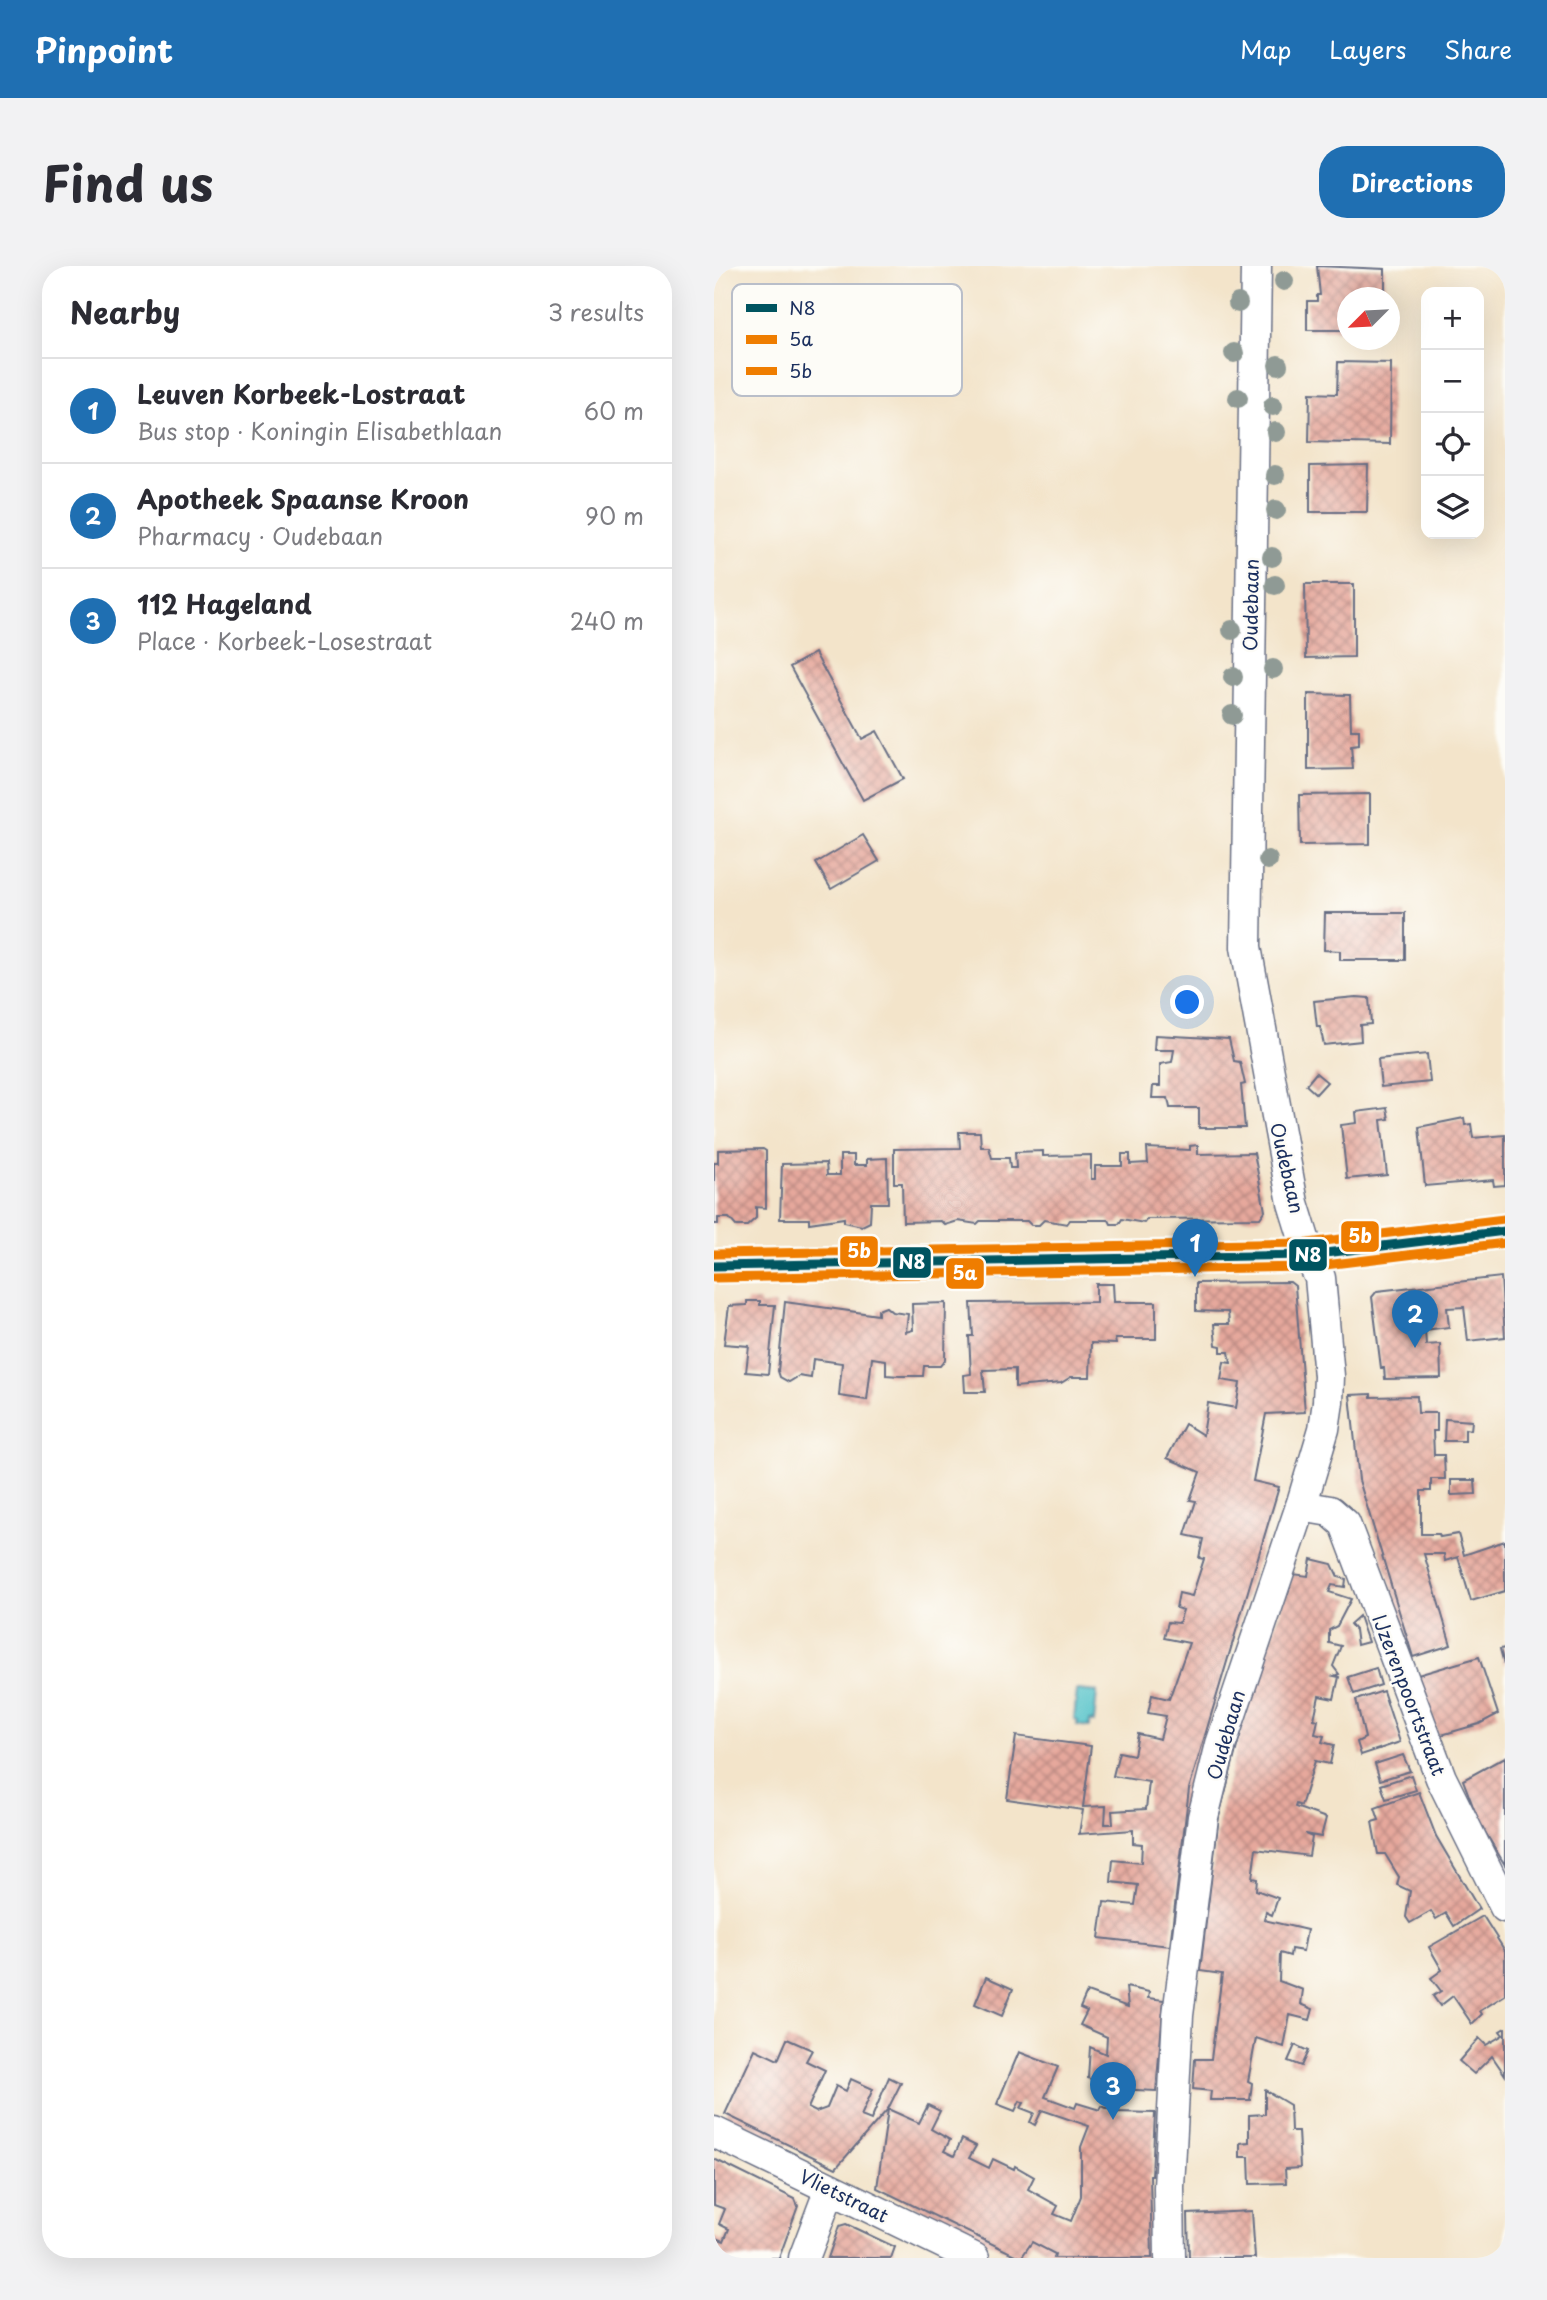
<!DOCTYPE html>
<html lang="en">
<head>
<meta charset="utf-8">
<style>
	:root { --surface:#fff; --page:#f2f2f3; --text:#2b2b33; --muted:#7c7c81; --line:#e1e1e2; --accent:#1f6fb2 }
	body { margin:0; font-family:"Playpen Sans",sans-serif; background:var(--page); color:var(--text) }
	.controls { position:absolute; right:21px; top:21px; display:grid; overflow:hidden; border-radius:14px; box-shadow:0 7px 28px #0002 }
	.controls button { width:63px; height:63px; display:grid; place-items:center; padding:0; border:0; border-bottom:2px solid var(--line); background:var(--surface); color:var(--text); font:35px sans-serif }
	.compass { position:absolute; left:623px; top:21px; width:63px; height:63px; border-radius:50%; background:var(--surface); box-shadow:0 7px 28px #0002; rotate:246deg }
	.you { position:absolute; left:474px; top:737px; width:24px; height:24px; margin:-18px; border:5px solid #fff; border-radius:50%; background:#1a73e8; box-shadow:0 0 0 10px #1a73e833 }
	.badge { display:grid; place-items:center; width:46px; height:46px; border-radius:50%; background:var(--accent); color:#fff; font-size:23px; font-weight:700 }
	.pin { position:absolute; translate:-50% -58px; filter:drop-shadow(0 2px 4px #0008) }
	.pin::after { content:''; position:absolute; top:37px; width:24px; height:21px; background:inherit; clip-path:polygon(0 0,100% 0,50% 100%) }
	.list { margin:0; padding:0; list-style:none }
	h2 { display:flex; justify-content:space-between; align-items:center; height:91px; margin:0; padding:0 28px; font-size:30px }
	h2 small { font-size:23px; font-weight:400; color:var(--muted) }
	.list li { display:grid; grid-template-columns:46px 1fr auto; gap:21px; align-items:center; box-sizing:border-box; height:105px; padding:0 28px; border-top:2px solid var(--line) }
	.list b { display:block; font-size:26px; white-space:nowrap }
	.list p { margin:0; font-size:23px; white-space:nowrap; color:var(--muted) }
	.list em { font-size:23px; font-style:normal; color:var(--muted) }
	.icon { flex:none; width:38px; height:38px; fill:none; stroke:currentColor; stroke-width:2; stroke-linecap:round; stroke-linejoin:round }
	.map { position:relative; flex:none; width:791px; height:1992px; overflow:hidden; border-radius:28px }
	header { display:flex; align-items:center; gap:42px; box-sizing:border-box; height:98px; padding:0 35px; background:var(--accent); color:#fff }
	header strong { font-size:33px }
	nav { display:flex; gap:38px; margin-inline-start:auto; font-size:24px }
	.intro { display:flex; align-items:center; justify-content:space-between; box-sizing:border-box; height:168px; padding:0 42px }
	h1 { margin:0; font-size:49px }
	.button { padding:18px 32px; border-radius:28px; background:var(--accent); color:#fff; font-size:24px; font-weight:700 }
	main { display:flex; gap:42px; padding:0 42px }
	aside { flex:1; background:var(--surface); border-radius:28px; box-shadow:0 7px 28px #0002 }
	.map>svg:first-child { display:block }
	.water { fill:#55c3c9; stroke:#387994; stroke-width:2 }
	.building { fill:url(#building-cross-hatch) }
	.lines { fill:none; stroke-linecap:round; stroke-linejoin:round }
	.street-casing { stroke:#676e84; stroke-width:33 }
	.street { stroke:#fff; stroke-width:30 }
	.bus-1-casing { stroke:#fdfcf7; stroke-width:14 }
	.bus-2-casing { stroke:#fdfcf7; stroke-width:14 }
	.bus-3-casing { stroke:#fdfcf7; stroke-width:14 }
	.bus-1 { stroke:#005460; stroke-width:9 }
	.bus-2 { stroke:#ef7d00; stroke-width:9 }
	.bus-3 { stroke:#ef7d00; stroke-width:9 }
	.tree { fill:#8f9a95 }
	.labels { text-anchor:middle; stroke-width:5; stroke-linejoin:round; paint-order:stroke }
	.street-label { font-size:19px; fill:#1b2f5e; stroke:#fdfcf7 }
	.key { fill:#fdfcf7; stroke:#b9bec9; stroke-width:2 }
	.key-label { font-size:19px; fill:#1b2f5e }
	.line-badge { stroke:#fdfcf7; stroke-width:2.5 }
	.badge-label { font-size:19px; text-anchor:middle; font-weight:bold; fill:#fff }
</style>
</head>
<body>
<header>
<strong>Pinpoint</strong>
<nav><a>Map</a><a>Layers</a><a>Share</a></nav>
</header>
<div class="intro"><h1>Find us</h1><a class="button">Directions</a></div>
<main>
<aside>
<h2>Nearby<small>3 results</small></h2>
<ul class="list">
<li><span class="badge">1</span><div><b>Leuven Korbeek-Lostraat</b><p>Bus stop · Koningin Elisabethlaan</p></div><em>60 m</em></li>
<li><span class="badge">2</span><div><b>Apotheek Spaanse Kroon</b><p>Pharmacy · Oudebaan</p></div><em>90 m</em></li>
<li><span class="badge">3</span><div><b>112 Hageland</b><p>Place · Korbeek-Losestraat</p></div><em>240 m</em></li>
</ul>
</aside>
<div class="map">
<svg width="791" height="1992" viewBox="0 0 791 1992">
	<defs>
		<pattern id="building-cross-hatch" width="8" height="8" patternUnits="userSpaceOnUse" patternTransform="scale(1.75)"><rect width="8" height="8" fill="#e6a89c"/><path d="M0 0l8 8M0 8l8-8" fill="none" stroke="#ba8982"/></pattern>
	</defs>
	<rect width="100%" height="100%" fill="#fdfcf7"/>
	<filter id="ink" filterUnits="userSpaceOnUse"><feTurbulence type="fractalNoise" baseFrequency=".0143" numOctaves="2"/><feDisplacementMap in="SourceGraphic" scale="14" xChannelSelector="R" yChannelSelector="G"/><feConvolveMatrix kernelMatrix="1 2 1 2 8 2 1 2 1" color-interpolation-filters="sRGB"/></filter>
	<filter id="wash" filterUnits="userSpaceOnUse"><feTurbulence type="fractalNoise" baseFrequency=".00686" numOctaves="4" result="noise"/><feDisplacementMap in="SourceGraphic" scale="28" xChannelSelector="R" yChannelSelector="G"/><feGaussianBlur stdDeviation="1.57" result="paint"/><feColorMatrix in="noise" values="0 0 0 0 0 0 0 0 0 0 0 0 0 0 0 0 0 1.4 0 .05"/><feComposite in="paint" operator="in"/></filter>
	<g filter="url(#wash)">
		<rect width="100%" height="100%" fill="#f3e4ca"/>
		<!-- water -->
		<path class="water" d="M363,1424L383,1426L380,1456L376,1455L375,1461L363,1459L364,1455L360,1454Z"/>
		<g id="blocks">
			<!-- building -->
			<g class="building">
				<path d="M603,0L671,3V32H634V64H593V35H603V29H606Z"/>
				<path d="M624,96L677,97L676,178L595,176L596,127L623,128Z"/>
				<path d="M654,199L653,246H596V200Z"/>
				<path d="M591,318H640V391L592,392Z"/>
				<path d="M101,387L148,473L163,465L189,513L149,534L76,401Z"/>
				<path d="M594,428L636,429L637,464H645V479L637,480L639,503L594,504Z"/>
				<path d="M656,528V578L586,579L585,529Z"/>
				<path d="M149,569L165,595L117,623L102,597Z"/>
				<path d="M611,647H691V694H626V685L610,684Z"/>
				<path d="M642,731L655,732L657,758L646,759L647,775L610,779L606,761H603L600,735Z"/>
				<path d="M441,769L515,773L520,795L526,796L531,818L527,819L531,862H485V842H456L454,832H438L439,820H446V798L458,796L460,784H440Z"/>
				<path d="M713,788L716,816L667,821L664,793Z"/>
				<path d="M602,807L613,816L602,828L592,819Z"/>
				<path d="M673,842L675,853L667,854L673,909L633,913L627,859L643,857L642,846Z"/>
				<path d="M750,852L751,859L757,858L759,872L791,869V919L780,920L779,914L711,920L705,861Z"/>
				<path d="M245,866H266L267,881H275L278,892H295L296,902H302L301,886L329,885V890L377,889V913H381V900H408V888H416V898L434,897L433,882L476,884V880L484,879V888L540,887L551,945L546,952L433,953L430,957L408,953L405,958H397L395,954H356L353,958L330,954L325,959H317L313,955H266L263,958L244,955L231,959L227,955L189,956L188,917H180V883L246,882Z"/>
				<path d="M49,883L52,885V942L42,941V952L33,960H22L15,952H4V958H0V897H4V884Z"/>
				<path d="M126,889H140V899H153V893L173,892L174,937H157L156,956L148,960L130,956V952L95,957V953H66L68,898L112,897L113,909H126Z"/>
				<path d="M787,1011L791,1071L754,1075L750,1041L733,1042L735,1061L711,1064L712,1079L726,1078L727,1112L671,1113L670,1102H667L658,1031L663,1025Z"/>
				<path d="M576,1016L581,1020L591,1146L552,1148L539,1215L565,1221L475,1523L456,1680L385,1672L390,1636L421,1639L424,1619L397,1616L399,1594L427,1597L428,1578L419,1577V1564L365,1568L369,1544L293,1533L302,1470L377,1480L369,1541L392,1540L391,1558H399L398,1545L432,1543L435,1516L399,1510L405,1486L420,1489L424,1468L446,1473L452,1450L434,1447L438,1429L455,1433L475,1377L450,1372L454,1356L465,1357L469,1344L462,1342L465,1327L478,1330L490,1293L485,1292L489,1273L471,1269L482,1235L476,1234L486,1206L453,1192L471,1158L489,1169L494,1137L522,1142L526,1117L507,1114L510,1096L517,1097L515,1086H507V1080L502,1079L500,1058H515L514,1046L482,1045V1017Z"/>
				<path d="M382,1018H399L400,1036H442V1073H401L402,1078L377,1077L376,1111H357L347,1117L301,1121V1103L269,1104L271,1126H251L250,1109L257,1108L255,1070H259L257,1037L382,1036Z"/>
				<path d="M33,1035H46V1039H61L54,1108L32,1106L35,1080L10,1078L15,1040L33,1039Z"/>
				<path d="M71,1036L164,1049V1044L172,1041L178,1046L194,1048L192,1066L199,1064L198,1038L232,1037L231,1094L226,1100H210L209,1110H186L172,1109V1094L158,1092L153,1134L125,1130L128,1097L99,1093L97,1112L85,1110L75,1116L66,1111L64,1105Z"/>
				<path d="M657,1128V1131L703,1130L704,1147H723V1165H719L720,1189H730L731,1213H717V1225H707V1268H725L726,1271L744,1268L750,1289L791,1275V1325L757,1335L744,1291L731,1295L730,1288H710L737,1379L699,1391L645,1214L636,1129Z"/>
				<path d="M731,1153L758,1155L757,1164L751,1163V1175H730Z"/>
				<path d="M737,1214H761L762,1228L737,1229Z"/>
				<path d="M597,1293L618,1298L624,1311L632,1313L631,1321L618,1319L615,1326L637,1333L623,1360L615,1364V1377L627,1380L619,1400L625,1408L620,1410L625,1411L620,1433L605,1430L600,1453L604,1454L601,1468L610,1470L608,1476L620,1479L616,1498L601,1495L587,1540L582,1538L581,1541L612,1552L607,1571L591,1568L598,1571L595,1590L542,1583L538,1612L543,1613L542,1624L564,1632L558,1649L552,1646L550,1654L593,1664L589,1685L577,1683L576,1690L566,1687L565,1715L589,1724L587,1738L599,1743L596,1754L576,1749L570,1781L542,1772L534,1815L538,1817L536,1834H496L497,1825L479,1823L481,1793H497L508,1708L486,1705L505,1550L528,1461L579,1308L594,1310Z"/>
				<path d="M645,1350L654,1376L643,1379L641,1364L636,1358Z"/>
				<path d="M791,1382V1398H790L786,1383Z"/>
				<path d="M765,1391L784,1448L765,1458L724,1470L704,1409Z"/>
				<path d="M662,1402L667,1419L640,1428L634,1411Z"/>
				<path d="M669,1425L686,1476L647,1489L643,1476L651,1472L642,1434Z"/>
				<path d="M689,1489L696,1505L666,1514L661,1498Z"/>
				<path d="M791,1491V1599L765,1556L749,1514Z"/>
				<path d="M697,1509L702,1524L672,1533L667,1519Z"/>
				<path d="M705,1526L722,1570L765,1643L740,1660L732,1647L722,1653L717,1645L696,1657L692,1651L696,1625L683,1619L685,1611L671,1588H664L658,1556L665,1554L661,1542Z"/>
				<path d="M769,1650L791,1685V1729L766,1745L768,1748L758,1758L739,1730L726,1740L719,1730L727,1725L717,1712L728,1704L715,1681Z"/>
				<path d="M272,1711L299,1723L288,1750L261,1738Z"/>
				<path d="M412,1721L435,1726L434,1732L450,1734L442,1825L402,1823L374,1812L376,1781L392,1788L393,1771L366,1759L373,1745L366,1742L373,1726L414,1741Z"/>
				<path d="M791,1762V1809L778,1790L760,1808L745,1795L765,1772L772,1779L789,1769L786,1765Z"/>
				<path d="M73,1773L98,1784L92,1795L111,1804L94,1842L102,1846L113,1842L122,1820L132,1825L137,1813L159,1823L147,1850L157,1854L175,1811L187,1817L174,1843L122,1902L11,1848L41,1783L64,1794Z"/>
				<path d="M581,1779L594,1785L587,1800L574,1795Z"/>
				<path d="M305,1786L344,1801L331,1831L361,1842L363,1837L386,1844L388,1840L401,1846L441,1847L438,1909H436L438,1992H340L341,1988L318,1976L307,1992L163,1922L174,1843L205,1857L214,1839L226,1845L217,1863L236,1874L230,1885L240,1890L248,1873L262,1880L255,1892L275,1902L279,1893L300,1903L301,1900L320,1911L314,1923L344,1940L340,1948L357,1955L367,1930V1881L375,1860L328,1844L321,1859L316,1856L320,1847L307,1842L310,1837L306,1835L301,1845L283,1838Z"/>
				<path d="M551,1824L576,1839L577,1865H584L586,1902L571,1903L572,1917L536,1918L535,1891H526V1877L535,1876V1849L551,1848Z"/>
				<path d="M0,1893L81,1933L84,1940L65,1992H2L6,1985L0,1982V1971L10,1975L15,1963L5,1958L11,1943L0,1939Z"/>
				<path d="M538,1945L541,1992H475L474,1948Z"/>
				<path d="M132,1958L181,1981L177,1992H114L125,1960Z"/>
			</g>
		</g>
	</g>
	<g filter="url(#ink)">
		<use href="#blocks" fill-opacity="0" stroke="#676e84" stroke-width="2"/>
		<g class="lines">
			<!-- street casing -->
			<g class="street-casing">
				<g id="street">
					<path d="M0,1000L291,997L595,989L791,965"/>
					<path d="M587,1240L616,1245L631,1258L727,1512L791,1641"/>
					<path d="M0,1866L260,1992"/>
					<path d="M90,1992L116,1923"/>
					<path d="M456,1992L455,1921L464,1749L489,1551L507,1478L587,1240L610,1163L614,1136L615,1110L606,1012L595,989L579,937L532,681L542,0"/>
				</g>
			</g>
			<!-- street -->
			<use href="#street" class="street"/>
			<!-- bus-1 casing -->
			<g class="bus-1-casing">
				<path id="bus-1" d="M0,1000L595,989L791,965"/>
			</g>
			<!-- bus-2 casing -->
			<g class="bus-2-casing">
				<path id="bus-2" d="M0,1012L595,1001L791,977"/>
			</g>
			<!-- bus-3 casing -->
			<g class="bus-3-casing">
				<path id="bus-3" d="M0,988L594,977L790,953"/>
			</g>
			<!-- bus-1 -->
			<use href="#bus-1" class="bus-1"/>
			<!-- bus-2 -->
			<use href="#bus-2" class="bus-2"/>
			<!-- bus-3 -->
			<use href="#bus-3" class="bus-3"/>
		</g>
		<!-- trees -->
		<g class="tree">
			<circle cx="570" cy="15" r="10"/>
			<circle cx="524" cy="37" r="10"/>
			<circle cx="520" cy="87" r="10"/>
			<circle cx="564" cy="99" r="10"/>
			<circle cx="524" cy="132" r="10"/>
			<circle cx="559" cy="140" r="10"/>
			<circle cx="562" cy="166" r="10"/>
			<circle cx="561" cy="209" r="10"/>
			<circle cx="562" cy="244" r="10"/>
			<circle cx="558" cy="291" r="10"/>
			<circle cx="561" cy="319" r="10"/>
			<circle cx="518" cy="364" r="10"/>
			<circle cx="559" cy="403" r="10"/>
			<circle cx="519" cy="411" r="10"/>
			<circle cx="518" cy="449" r="10"/>
			<circle cx="554" cy="594" r="10"/>
		</g>
	</g>
	<g class="labels">
		<!-- street labels -->
		<g class="street-label">
			<text transform="translate(537 339) rotate(-89)" y="7">Oudebaan</text>
			<text transform="translate(573 902) rotate(77)" y="7">Oudebaan</text>
			<text transform="translate(695 1429) rotate(69)" y="7">IJzerenpoortstraat</text>
			<text transform="translate(512 1469) rotate(-74)" y="7">Oudebaan</text>
			<text transform="translate(130 1930) rotate(26)" y="7">Vlietstraat</text>
		</g>
	</g>
	<!-- legend -->
	<rect x="18" y="18" width="230" height="112" rx="10" class="key"/>
	<rect x="32" y="38" width="31" height="8" fill="#005460"/>
	<rect x="32" y="69" width="31" height="9" fill="#ef7d00"/>
	<rect x="32" y="101" width="31" height="8" fill="#ef7d00"/>
	<g class="key-label">
		<text x="75" y="49">N8</text>
		<text x="75" y="80">5a</text>
		<text x="75" y="112">5b</text>
	</g>
	<g class="line-badge">
		<rect x="626" y="954" width="40" height="33" rx="7" fill="#ef7d00"/>
		<rect x="125" y="969" width="40" height="33" rx="7" fill="#ef7d00"/>
		<rect x="574" y="972" width="40" height="34" rx="7" fill="#005460"/>
		<rect x="178" y="980" width="40" height="33" rx="7" fill="#005460"/>
		<rect x="231" y="991" width="40" height="33" rx="7" fill="#ef7d00"/>
	</g>
	<g class="badge-label">
		<text x="646" y="977">5b</text>
		<text x="145" y="992">5b</text>
		<text x="594" y="996">N8</text>
		<text x="198" y="1003">N8</text>
		<text x="251" y="1014">5a</text>
	</g>
</svg>
<div class="controls">
<button>+</button>
<button>−</button>
<button><svg class="icon" aria-label="locate" viewBox="0 0 24 24"><circle cx="12" cy="12" r="6"/><path d="M12 2v4M12 18v4M2 12h4M18 12h4"/></svg></button>
<button><svg class="icon" aria-label="layers" viewBox="0 0 24 24"><path d="M12 4l9 5-9 5-9-5zM3 14l9 5 9-5"/></svg></button>
</div>
<svg class="compass" viewBox="-18 -18 36 36"><path d="M0-13l5 13h-10z" fill="#e53935"/><path d="M0 13l5-13h-10z" fill="#7c7c81"/></svg>
<div class="you"></div>
<div class="pin badge" style="left:481px;top:1011px">1</div>
<div class="pin badge" style="left:701px;top:1082px">2</div>
<div class="pin badge" style="left:399px;top:1854px">3</div>
</div>
</main>
</body>
</html>
